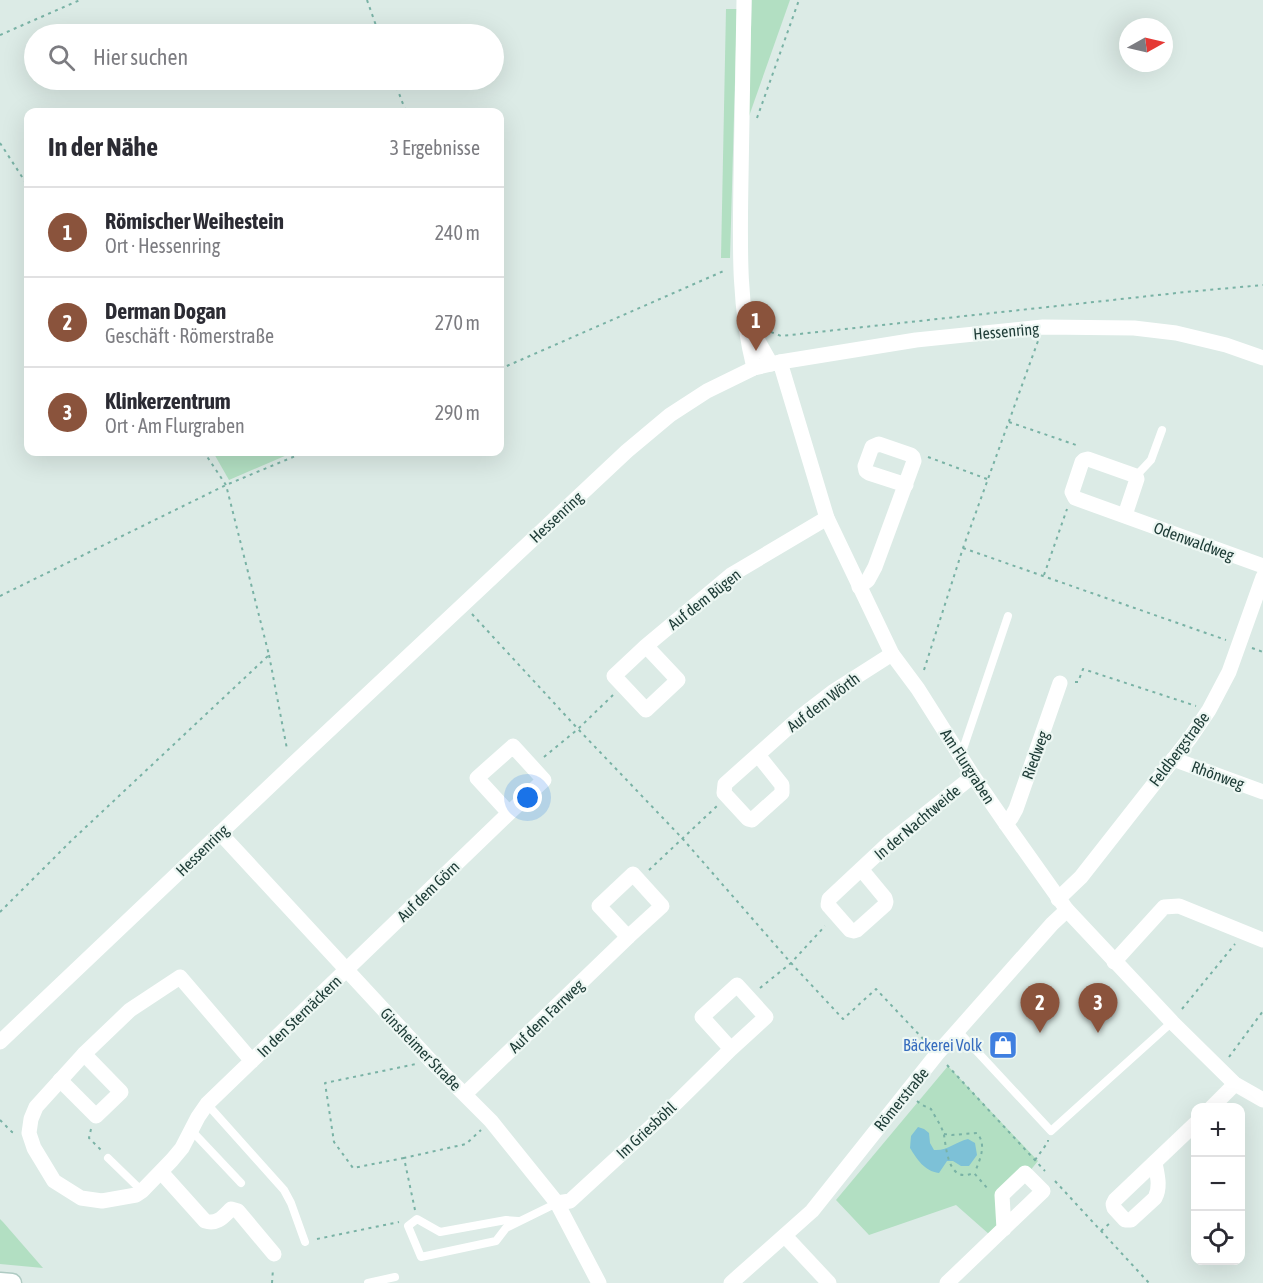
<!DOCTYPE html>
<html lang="de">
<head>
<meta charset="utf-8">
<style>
	:root { --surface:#fff; --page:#f7f7f7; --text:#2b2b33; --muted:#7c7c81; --line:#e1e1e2; --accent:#8a533c }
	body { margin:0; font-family:"Asap Condensed",sans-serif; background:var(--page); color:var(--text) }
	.controls { position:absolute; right:18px; bottom:18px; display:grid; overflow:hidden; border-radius:12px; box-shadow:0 6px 24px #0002 }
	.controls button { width:54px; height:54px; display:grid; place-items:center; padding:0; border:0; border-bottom:2px solid var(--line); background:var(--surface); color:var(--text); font:30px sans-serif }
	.compass { position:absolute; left:1119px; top:18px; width:54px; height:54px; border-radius:50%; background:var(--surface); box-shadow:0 6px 24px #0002; rotate:82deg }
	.you { position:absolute; left:528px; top:798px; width:21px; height:21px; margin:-15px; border:4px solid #fff; border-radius:50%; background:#1a73e8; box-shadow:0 0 0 9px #1a73e833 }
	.badge { display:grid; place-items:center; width:39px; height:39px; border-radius:50%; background:var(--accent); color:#fff; font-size:20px; font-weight:700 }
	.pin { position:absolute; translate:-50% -50px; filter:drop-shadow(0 2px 3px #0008) }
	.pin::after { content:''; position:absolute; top:32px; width:21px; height:18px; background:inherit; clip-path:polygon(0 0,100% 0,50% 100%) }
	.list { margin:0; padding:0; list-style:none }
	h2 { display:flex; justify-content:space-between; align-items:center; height:78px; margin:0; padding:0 24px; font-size:26px }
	h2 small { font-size:20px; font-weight:400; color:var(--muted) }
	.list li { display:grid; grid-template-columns:39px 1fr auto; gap:18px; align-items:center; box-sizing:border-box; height:90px; padding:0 24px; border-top:2px solid var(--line) }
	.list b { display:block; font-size:22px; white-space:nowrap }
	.list p { margin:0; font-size:20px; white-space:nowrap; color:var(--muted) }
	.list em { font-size:20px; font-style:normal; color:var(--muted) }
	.icon { flex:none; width:33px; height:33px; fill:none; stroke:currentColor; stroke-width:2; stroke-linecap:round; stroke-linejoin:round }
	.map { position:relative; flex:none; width:1263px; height:1283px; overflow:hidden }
	.search { position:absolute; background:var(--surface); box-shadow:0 6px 24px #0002; left:24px; top:24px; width:480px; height:66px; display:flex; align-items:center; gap:15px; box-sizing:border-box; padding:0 21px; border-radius:33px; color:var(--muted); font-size:22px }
	.panel { position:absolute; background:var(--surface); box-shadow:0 6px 24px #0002; left:24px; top:108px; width:480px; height:348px; border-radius:12px }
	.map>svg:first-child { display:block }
	.green { fill:#b2dfc2 }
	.water { fill:#7dc1d7 }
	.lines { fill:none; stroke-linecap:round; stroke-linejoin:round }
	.secondary-casing { stroke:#afcbc3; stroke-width:21 }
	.path { stroke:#79b2a5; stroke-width:2; stroke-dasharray:3 4.5; stroke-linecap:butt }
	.service { stroke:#fff; stroke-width:8 }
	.minor { stroke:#fff; stroke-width:15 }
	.secondary { stroke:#fff; stroke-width:18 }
	.labels { text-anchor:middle; stroke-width:4.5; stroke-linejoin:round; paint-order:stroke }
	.street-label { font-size:16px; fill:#1d3b36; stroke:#edf7f3 }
	.shop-label { font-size:16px; fill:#366cbe; stroke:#edf7f3; text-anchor:end }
</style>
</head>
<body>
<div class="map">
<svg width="1263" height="1283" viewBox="0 0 1263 1283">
	<rect width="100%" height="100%" fill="#dcebe6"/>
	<!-- green -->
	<g class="green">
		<path d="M752,0H790L748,119Z"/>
		<path d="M726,9H737L730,258H721Z"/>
		<path d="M213,452H294L229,480Z"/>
		<path d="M948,1066L1038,1161L1029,1172L997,1190L999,1226L990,1235L956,1205L869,1235L836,1200Z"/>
		<path d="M0,1219L3,1222L43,1268L0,1264Z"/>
	</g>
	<!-- water -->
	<path class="water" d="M918,1127L924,1129L929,1133L930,1143L934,1150C948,1151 955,1142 968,1139L975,1143L977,1155L969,1166H961L953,1161H947L939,1173C924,1171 917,1159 910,1148L911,1136Z"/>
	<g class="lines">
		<!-- secondary casing -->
		<g class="secondary-casing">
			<path id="secondary" d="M0,1282L12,1283"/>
		</g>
		<!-- path -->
		<g class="path">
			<path d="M367,0L379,34"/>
			<path d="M0,35L80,0"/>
			<path d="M394,80L406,112"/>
			<path d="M757,118L799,0"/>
			<path d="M0,143L28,186"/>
			<path d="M760,309L764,320"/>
			<path d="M771,332L781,336L1186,292L1263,285"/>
			<path d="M500,369L726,270"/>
			<path d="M1009,422L1079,446"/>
			<path d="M928,457L987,479"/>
			<path d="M963,548L1226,640"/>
			<path d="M1044,575L1067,509"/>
			<path d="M0,596L226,485L305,452"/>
			<path d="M472,614L578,729L682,838L791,963L843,1019L876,989L927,1043"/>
			<path d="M1252,648L1263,652"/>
			<path d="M269,655L287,749"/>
			<path d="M924,670L963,548L1038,341"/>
			<path d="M1075,682H1078L1083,669L1196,706"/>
			<path d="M544,757L578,729L613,695"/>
			<path d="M649,870L717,806"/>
			<path d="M0,912L71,841L269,655L226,485L204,452"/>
			<path d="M760,988L791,963L825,926"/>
			<path d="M1182,1009L1235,944"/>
			<path d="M1229,1057L1263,1011"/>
			<path d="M947,1065L1045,1171"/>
			<path d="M917,1101L922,1105L931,1109C935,1117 942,1126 944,1135C946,1147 948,1176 965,1175C968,1175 971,1174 974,1173L988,1189"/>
			<path d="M0,1120L12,1132L16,1133"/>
			<path d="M91,1129L89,1138L102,1151"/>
			<path d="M944,1134L952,1135L977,1133C987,1145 980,1159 975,1172"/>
			<path d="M404,1158L353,1168L334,1142L325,1083L416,1064"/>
			<path d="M1035,1160L1048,1142V1140"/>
			<path d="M1055,1181L1149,1283"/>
			<path d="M415,1210L404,1158L466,1144L481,1130"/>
			<path d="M1101,1231L1109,1224"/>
			<path d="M317,1239L399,1222"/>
			<path d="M272,1283L273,1269"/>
		</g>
		<!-- service -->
		<g class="service">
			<path d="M1136,476L1151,460L1162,430"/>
			<path d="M961,755L1008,616"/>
			<path d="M958,1031L1051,1131L1172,1022"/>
			<path d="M207,1104L284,1190L291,1203L305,1242"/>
			<path d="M191,1130L241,1183"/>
			<path d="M108,1158L142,1191"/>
			<path d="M518,1221L506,1220L440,1232L417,1219L408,1226L421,1257L496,1241L506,1228L557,1203"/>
			<path d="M368,1283L395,1277"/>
		</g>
		<!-- minor -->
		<g class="minor">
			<path d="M744,0C743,59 742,119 741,178C740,243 738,305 754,368"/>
			<path d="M749,325L771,364"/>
			<path d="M780,362L827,518L892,654L918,689L973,776L1006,824L1067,910L1172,1022L1235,1084L1263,1100"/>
			<path d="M1125,515L1137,479L1136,476L1088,459L1084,460L1082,462L1072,492L1075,498L1263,566"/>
			<path d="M859,587L868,580L875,567L914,461L913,457L911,455L879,444L872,447L865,466L866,471L869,473L906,485"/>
			<path d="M646,646L678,680L646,710L614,676L646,646L731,575L827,518"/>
			<path d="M758,755L782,785V793L752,820L748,819L724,793L725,784L799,718L834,691L892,654"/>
			<path d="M1173,759L1263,792"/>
			<path d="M1006,824L1011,818L1016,809L1060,683"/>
			<path d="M220,833L431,1061L491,1121L557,1203L599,1283"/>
			<path d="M861,869L885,898L886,902L885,905L857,930L854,931L850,930L828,905L829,899L890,842L973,776"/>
			<path d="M633,874L662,906L628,937L599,906Z"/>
			<path d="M1058,899L1081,877L1190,738L1209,710L1229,672L1263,577"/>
			<path d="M1114,962L1164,907L1179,906L1263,940"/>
			<path d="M0,1042L291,766L627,451L670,415L707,391L754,368L780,362L916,340L1043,327L1134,328L1176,333L1226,345L1263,358"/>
			<path d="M252,1061L180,977L130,1010L84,1054L36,1107L31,1119L29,1133L34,1148L54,1181L81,1198L102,1201L136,1195L142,1191L172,1160L182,1148L198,1117L207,1104L509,813L544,780L513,746L477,778L509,813"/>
			<path d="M60,1080L96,1116L121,1092L84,1054"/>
			<path d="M465,1094L628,937"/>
			<path d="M1211,1108L1235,1084"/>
			<path d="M1155,1163C1157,1174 1161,1187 1155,1198L1131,1220H1125L1114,1208L1113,1204L1115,1200L1196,1123"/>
			<path d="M161,1172L205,1221C217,1225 223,1217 231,1209L238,1211L274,1254"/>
			<path d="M557,1203L570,1201L667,1112L731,1049L766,1017L737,985L702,1017L731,1049"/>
			<path d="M785,1236L829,1283"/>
			<path d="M731,1283L812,1211L937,1054L1052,924L1067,910"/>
			<path d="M947,1283L1043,1191L1025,1173L1002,1195L1004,1229"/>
		</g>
		<!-- secondary -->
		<use href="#secondary" class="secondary"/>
	</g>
	<!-- icons -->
	<defs>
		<g id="shop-square" transform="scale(1.5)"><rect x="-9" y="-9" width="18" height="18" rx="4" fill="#3f7fe0" stroke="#edf7f3"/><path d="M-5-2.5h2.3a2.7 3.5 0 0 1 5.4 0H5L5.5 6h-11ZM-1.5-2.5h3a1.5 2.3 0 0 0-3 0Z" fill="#fff"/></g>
	</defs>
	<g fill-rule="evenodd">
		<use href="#shop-square" x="1003" y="1045"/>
	</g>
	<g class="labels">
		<!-- street labels -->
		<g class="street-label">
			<text transform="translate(1006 331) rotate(-5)" y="6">Hessenring</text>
			<text transform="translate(556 517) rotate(-43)" y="6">Hessenring</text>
			<text transform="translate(1194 541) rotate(20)" y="6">Odenwaldweg</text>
			<text transform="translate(704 599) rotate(-38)" y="6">Auf dem Bügen</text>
			<text transform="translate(823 702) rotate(-37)" y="6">Auf dem Wörth</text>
			<text transform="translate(1179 749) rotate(-53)" y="6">Feldbergstraße</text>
			<text transform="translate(1035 755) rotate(-70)" y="6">Riedweg</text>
			<text transform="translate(968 766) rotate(57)" y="6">Am Flurgraben</text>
			<text transform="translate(1218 775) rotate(20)" y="6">Rhönweg</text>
			<text transform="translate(917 822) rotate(-40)" y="6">In der Nachtweide</text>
			<text transform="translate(202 850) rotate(-44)" y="6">Hessenring</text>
			<text transform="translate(428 891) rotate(-44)" y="6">Auf dem Görn</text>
			<text transform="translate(299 1016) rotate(-44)" y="6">In den Sternäckern</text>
			<text transform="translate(546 1016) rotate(-44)" y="6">Auf dem Farrweg</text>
			<text transform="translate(421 1049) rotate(46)" y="6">Ginsheimer Straße</text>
			<text transform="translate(901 1099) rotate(-51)" y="6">Römerstraße</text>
			<text transform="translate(646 1130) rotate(-43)" y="6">Im Griesböhl</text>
		</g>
		<!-- shop labels -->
		<g class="shop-label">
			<text x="982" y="1051">Bäckerei Volk</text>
		</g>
	</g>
</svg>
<div class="controls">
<button>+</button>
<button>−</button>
<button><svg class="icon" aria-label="locate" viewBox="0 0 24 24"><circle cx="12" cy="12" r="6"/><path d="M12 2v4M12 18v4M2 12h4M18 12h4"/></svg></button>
</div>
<svg class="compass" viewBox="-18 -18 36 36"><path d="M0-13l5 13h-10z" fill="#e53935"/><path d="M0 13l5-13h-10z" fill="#7c7c81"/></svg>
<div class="you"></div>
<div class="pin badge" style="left:756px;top:351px">1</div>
<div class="pin badge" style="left:1040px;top:1033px">2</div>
<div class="pin badge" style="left:1098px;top:1033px">3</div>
<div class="search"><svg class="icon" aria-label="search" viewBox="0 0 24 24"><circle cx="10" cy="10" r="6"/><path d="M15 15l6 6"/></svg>Hier suchen</div>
<section class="panel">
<h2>In der Nähe<small>3 Ergebnisse</small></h2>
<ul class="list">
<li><span class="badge">1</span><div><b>Römischer Weihestein</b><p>Ort · Hessenring</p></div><em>240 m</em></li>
<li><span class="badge">2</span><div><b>Derman Dogan</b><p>Geschäft · Römerstraße</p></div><em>270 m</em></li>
<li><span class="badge">3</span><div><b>Klinkerzentrum</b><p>Ort · Am Flurgraben</p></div><em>290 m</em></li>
</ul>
</section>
</div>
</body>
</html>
